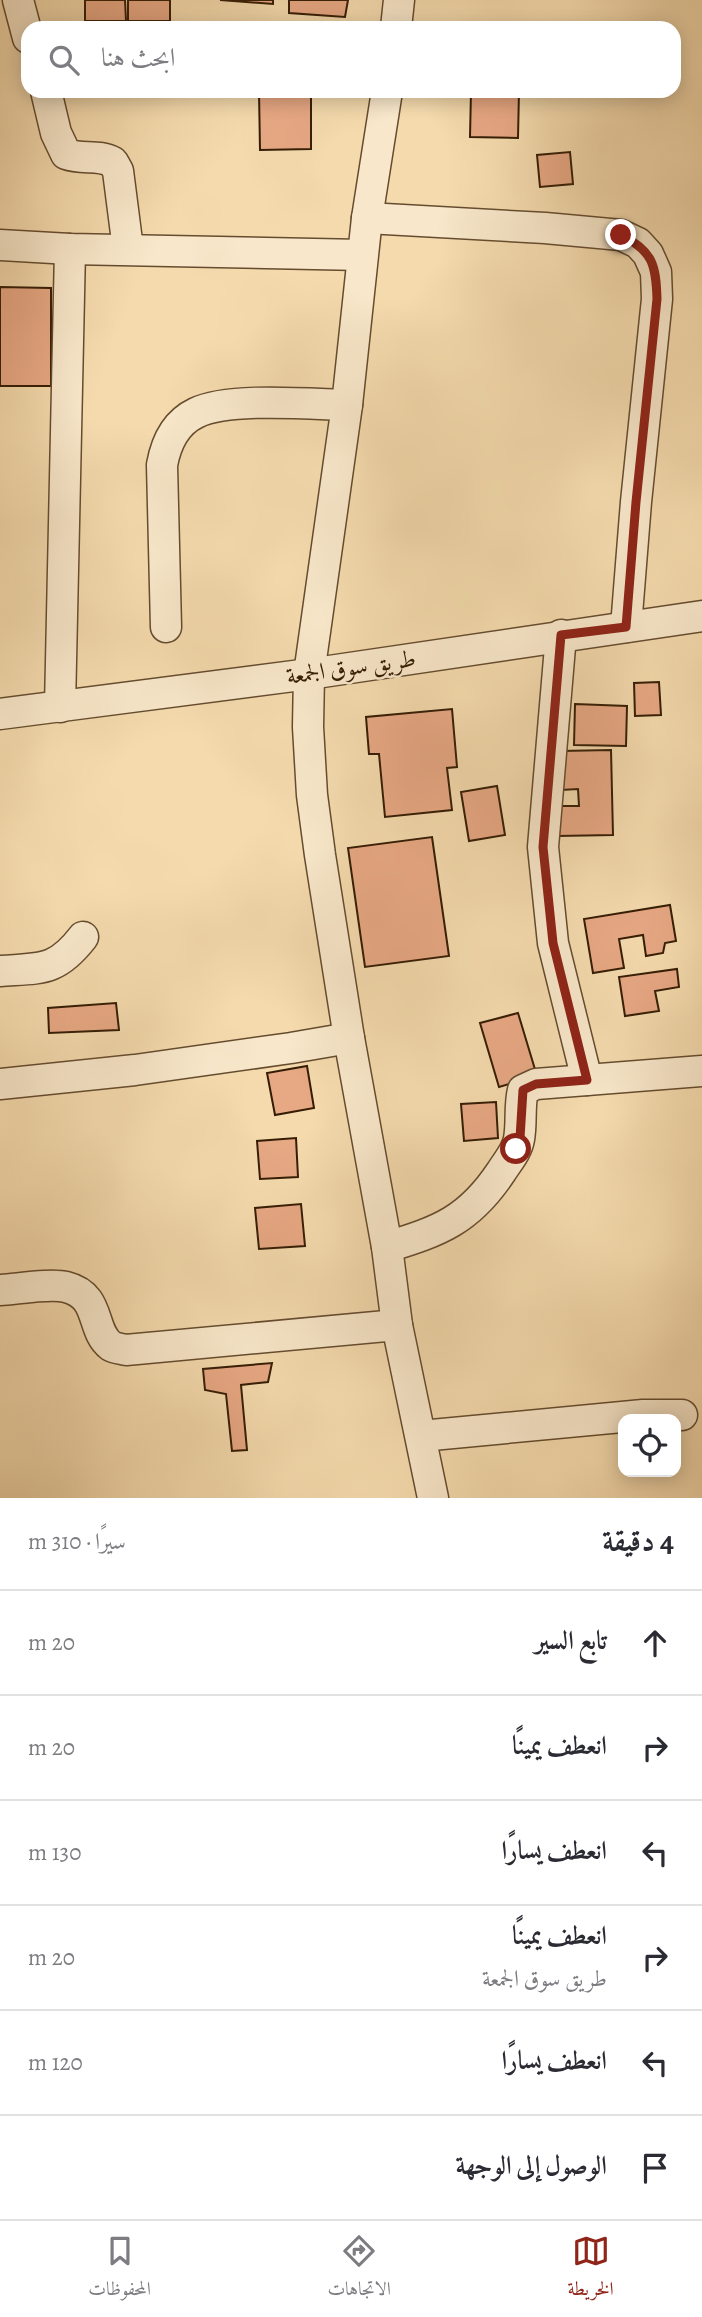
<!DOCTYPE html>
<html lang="ar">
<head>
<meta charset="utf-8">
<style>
	:root { --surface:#fff; --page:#f7f7f7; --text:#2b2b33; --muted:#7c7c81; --line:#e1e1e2; --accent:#8f2418 }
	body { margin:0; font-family:Alegreya,Amiri,serif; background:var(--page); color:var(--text); direction:rtl }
	.controls { position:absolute; right:21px; bottom:21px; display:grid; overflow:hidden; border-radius:14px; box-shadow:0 4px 18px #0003 }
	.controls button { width:63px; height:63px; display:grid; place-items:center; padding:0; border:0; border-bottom:2px solid var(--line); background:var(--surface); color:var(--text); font:35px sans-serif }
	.stop { position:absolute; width:21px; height:21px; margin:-16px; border:5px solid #8f2418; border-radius:50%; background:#fff }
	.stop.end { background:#8f2418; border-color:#fff; box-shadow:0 2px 7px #0008 }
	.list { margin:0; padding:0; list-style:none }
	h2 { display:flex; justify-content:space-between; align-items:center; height:91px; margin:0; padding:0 28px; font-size:30px }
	h2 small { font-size:23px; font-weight:400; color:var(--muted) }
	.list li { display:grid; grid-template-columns:46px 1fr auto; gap:21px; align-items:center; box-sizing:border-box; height:105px; padding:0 28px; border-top:2px solid var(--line) }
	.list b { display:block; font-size:26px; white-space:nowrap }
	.list p { margin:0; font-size:23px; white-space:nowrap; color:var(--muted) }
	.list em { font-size:23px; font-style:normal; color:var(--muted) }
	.icon { flex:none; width:38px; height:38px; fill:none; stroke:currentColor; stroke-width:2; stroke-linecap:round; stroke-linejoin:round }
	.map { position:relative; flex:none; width:702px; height:1498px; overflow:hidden; direction:ltr }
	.search { position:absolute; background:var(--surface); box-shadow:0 4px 18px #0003; left:21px; right:21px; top:21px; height:77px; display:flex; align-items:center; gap:18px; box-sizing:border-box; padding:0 24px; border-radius:21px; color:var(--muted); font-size:26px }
	.sheet { height:721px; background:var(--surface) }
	nav { display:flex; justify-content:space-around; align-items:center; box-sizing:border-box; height:98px; border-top:2px solid var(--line); background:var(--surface); font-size:19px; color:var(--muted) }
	nav a { display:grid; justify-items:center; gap:4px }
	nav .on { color:var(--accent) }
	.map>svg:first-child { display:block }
	.building { fill:#e7a884; stroke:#351d05; stroke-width:2 }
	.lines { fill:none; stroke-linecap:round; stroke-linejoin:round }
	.minor-casing { stroke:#654c2f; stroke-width:33 }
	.minor { stroke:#f8e7ca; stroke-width:30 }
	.route { stroke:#8f2418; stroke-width:9 }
	.labels { text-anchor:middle; stroke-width:5; stroke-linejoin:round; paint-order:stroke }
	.street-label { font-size:24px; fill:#351d05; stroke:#f8e7ca }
</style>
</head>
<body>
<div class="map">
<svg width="702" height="1498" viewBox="0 0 702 1498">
	<rect width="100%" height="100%" fill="#f4daad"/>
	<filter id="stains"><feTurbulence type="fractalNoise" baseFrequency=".00286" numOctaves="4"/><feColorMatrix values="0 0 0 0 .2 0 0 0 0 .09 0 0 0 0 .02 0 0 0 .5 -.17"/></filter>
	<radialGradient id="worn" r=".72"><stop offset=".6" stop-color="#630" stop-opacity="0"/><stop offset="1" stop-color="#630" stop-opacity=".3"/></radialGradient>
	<!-- building -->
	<g class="building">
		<path d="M85,0H125L126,21H85Z"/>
		<rect x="128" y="0" width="42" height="21"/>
		<path d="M220,0H273V4Z"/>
		<path d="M289,0H348L345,17L289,13Z"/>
		<path d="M53,91H143V93L55,96Z"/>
		<path d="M259,91H311V149L260,150Z"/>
		<path d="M471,91H519L518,138L470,137Z"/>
		<path d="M570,152L573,184L540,187L537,155Z"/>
		<path d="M0,287L51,288V386H0Z"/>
		<path d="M659,682L661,715L635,716L634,683Z"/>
		<path d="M575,704L627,706L626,746L574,745Z"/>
		<path d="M452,709L457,767L447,768L452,810L385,817L379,754H369L366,717Z"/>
		<path d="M611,750L613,835L557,836L556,806H579L578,789L561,790L560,751Z"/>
		<path d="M497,786L505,835L469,841L461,792Z"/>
		<path d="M432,837L449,956L365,967L348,848Z"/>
		<path d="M670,905L676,941L665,943L663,953L646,956L643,935L619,939L624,968L593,973L584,919Z"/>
		<path d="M677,969L679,987L655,991L659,1011L625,1016L619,977Z"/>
		<path d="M116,1003L119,1030L49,1033L48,1008Z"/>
		<path d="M518,1013L537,1076L499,1087L480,1023Z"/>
		<path d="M307,1066L314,1108L275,1115L267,1073Z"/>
		<path d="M496,1102L498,1138L464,1141L461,1104Z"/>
		<path d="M296,1138L298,1177L260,1179L257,1141Z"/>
		<path d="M301,1204L305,1246L259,1249L255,1208Z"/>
		<path d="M272,1363L268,1382L241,1385L247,1450L232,1451L226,1394L205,1390L203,1369Z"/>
	</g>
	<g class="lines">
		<!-- minor casing -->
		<g class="minor-casing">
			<g id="minor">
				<path d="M18,0L28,38"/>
				<path d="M396,28L399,0"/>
				<path d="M46,91L56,133L66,154C82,160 99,154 113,162L118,171L128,249"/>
				<path d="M387,91L367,218L347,405L309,674L308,727L312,795L320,855L349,1038L387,1247L397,1325L433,1498"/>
				<path d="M367,218L545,228L621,235L638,243L648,254L656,272L657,299L636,502L626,627"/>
				<path d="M0,245L70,249L362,255"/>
				<path d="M166,627L162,465C166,443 175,423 196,413C228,397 310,404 347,405"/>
				<path d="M561,635L543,847L553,943L587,1080"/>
				<path d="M60,707L70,249"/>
				<path d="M0,714L309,674L702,616"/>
				<path d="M0,971C41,968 56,972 83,937"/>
				<path d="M0,1084L135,1070L291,1048L349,1038"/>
				<path d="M387,1247C440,1231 469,1220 501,1172C508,1161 517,1151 519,1139C522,1123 519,1106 523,1090L536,1084L702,1071"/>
				<path d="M0,1290C17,1289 51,1283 66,1287C102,1296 90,1330 111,1346C114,1348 122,1349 126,1350L397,1325"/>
				<path d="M421,1436L643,1415H682"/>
			</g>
		</g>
		<!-- minor -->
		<use href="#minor" class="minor"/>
	</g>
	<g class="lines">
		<!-- route -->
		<path class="route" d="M516,1149L520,1138L523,1090L536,1084L587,1080L553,943L543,847L561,635L626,627L636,502L657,299C656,265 653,251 621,235"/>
	</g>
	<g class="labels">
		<!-- street labels -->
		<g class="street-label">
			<text transform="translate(351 667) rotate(-8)" y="8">طريق سوق الجمعة</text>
		</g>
	</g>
	<rect width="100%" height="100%" filter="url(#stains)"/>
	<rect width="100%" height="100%" fill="url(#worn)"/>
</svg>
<div class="controls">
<button><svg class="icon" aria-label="locate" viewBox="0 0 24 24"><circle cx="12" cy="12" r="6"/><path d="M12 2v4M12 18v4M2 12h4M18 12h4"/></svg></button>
</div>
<div class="stop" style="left:516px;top:1149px"></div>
<div class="stop end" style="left:621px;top:235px"></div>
<div class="search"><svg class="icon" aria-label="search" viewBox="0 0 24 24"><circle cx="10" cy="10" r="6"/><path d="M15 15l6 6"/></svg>ابحث هنا</div>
</div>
<section class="sheet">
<h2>4 دقيقة<small>سيرًا · 310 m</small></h2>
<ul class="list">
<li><svg class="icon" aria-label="ahead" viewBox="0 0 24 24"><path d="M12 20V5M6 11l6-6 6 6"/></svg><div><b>تابع السير</b></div><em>20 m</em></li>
<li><svg class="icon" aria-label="right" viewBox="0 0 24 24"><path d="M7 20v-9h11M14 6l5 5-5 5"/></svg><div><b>انعطف يمينًا</b></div><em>20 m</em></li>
<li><svg class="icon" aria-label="left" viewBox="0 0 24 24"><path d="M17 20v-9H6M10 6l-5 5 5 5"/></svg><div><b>انعطف يسارًا</b></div><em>130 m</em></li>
<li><svg class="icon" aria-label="right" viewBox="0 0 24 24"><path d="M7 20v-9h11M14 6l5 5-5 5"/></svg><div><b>انعطف يمينًا</b><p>طريق سوق الجمعة</p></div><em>20 m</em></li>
<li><svg class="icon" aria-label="left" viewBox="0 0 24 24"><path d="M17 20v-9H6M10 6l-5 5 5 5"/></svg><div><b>انعطف يسارًا</b></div><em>120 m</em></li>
<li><svg class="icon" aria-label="arrive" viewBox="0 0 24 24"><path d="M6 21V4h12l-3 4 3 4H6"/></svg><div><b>الوصول إلى الوجهة</b></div></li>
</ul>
</section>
<nav>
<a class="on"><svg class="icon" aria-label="map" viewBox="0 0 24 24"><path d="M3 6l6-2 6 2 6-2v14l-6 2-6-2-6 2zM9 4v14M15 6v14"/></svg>الخريطة</a>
<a><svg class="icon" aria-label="directions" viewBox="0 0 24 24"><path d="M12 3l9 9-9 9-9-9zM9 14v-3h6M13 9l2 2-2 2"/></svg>الاتجاهات</a>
<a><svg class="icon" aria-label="saved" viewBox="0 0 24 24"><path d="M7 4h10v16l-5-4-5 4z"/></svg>المحفوظات</a>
</nav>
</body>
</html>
